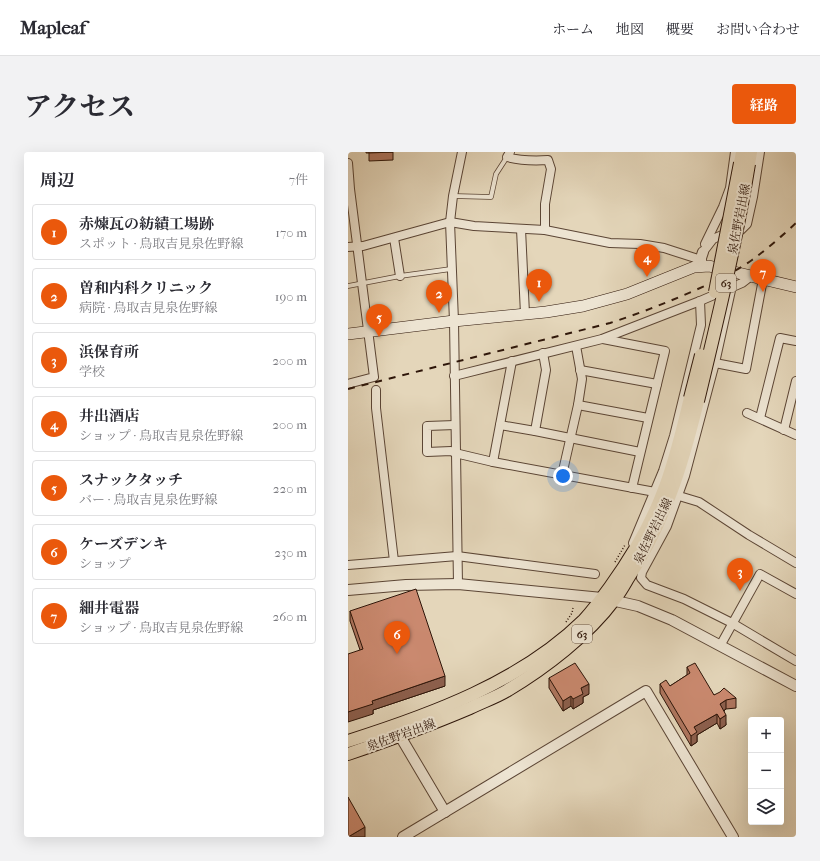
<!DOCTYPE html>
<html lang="ja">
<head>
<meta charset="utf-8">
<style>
	:root { --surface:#fff; --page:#f2f2f3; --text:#2b2b33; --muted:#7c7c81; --line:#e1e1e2; --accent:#ea580c }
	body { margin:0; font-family:"IM FELL French Canon","Noto Serif JP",serif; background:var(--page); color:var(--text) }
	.controls { position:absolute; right:12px; bottom:12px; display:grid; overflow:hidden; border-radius:4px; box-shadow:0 4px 16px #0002 }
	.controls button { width:36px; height:36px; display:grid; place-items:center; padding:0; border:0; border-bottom:1px solid var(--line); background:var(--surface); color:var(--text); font:20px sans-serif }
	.you { position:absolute; left:215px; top:324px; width:14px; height:14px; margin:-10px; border:3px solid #fff; border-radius:50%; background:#1a73e8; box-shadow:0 0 0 6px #1a73e833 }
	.badge { display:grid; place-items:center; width:26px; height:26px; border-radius:50%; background:var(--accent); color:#fff; font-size:13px; font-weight:700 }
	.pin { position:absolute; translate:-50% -33px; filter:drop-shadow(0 1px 2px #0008) }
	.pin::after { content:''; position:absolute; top:21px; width:14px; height:12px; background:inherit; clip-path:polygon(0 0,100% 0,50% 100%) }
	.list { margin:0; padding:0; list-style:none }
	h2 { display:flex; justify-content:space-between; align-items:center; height:52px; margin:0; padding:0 16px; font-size:17px }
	h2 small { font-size:13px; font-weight:400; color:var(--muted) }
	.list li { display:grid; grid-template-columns:26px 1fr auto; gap:12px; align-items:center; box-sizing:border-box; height:56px; margin:0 8px 8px; padding:0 8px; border:1px solid var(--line); border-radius:4px }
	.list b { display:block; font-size:15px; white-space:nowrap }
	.list p { margin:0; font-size:13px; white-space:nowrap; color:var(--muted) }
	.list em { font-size:13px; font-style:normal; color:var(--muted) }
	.icon { flex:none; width:22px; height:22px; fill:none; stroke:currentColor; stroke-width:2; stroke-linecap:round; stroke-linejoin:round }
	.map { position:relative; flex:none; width:448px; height:685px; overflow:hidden; border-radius:4px }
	header { display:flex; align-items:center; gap:24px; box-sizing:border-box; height:56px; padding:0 20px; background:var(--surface); border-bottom:1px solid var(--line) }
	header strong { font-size:19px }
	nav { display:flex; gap:22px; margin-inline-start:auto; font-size:14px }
	.intro { display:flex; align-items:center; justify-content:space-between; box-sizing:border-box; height:96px; padding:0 24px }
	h1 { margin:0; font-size:28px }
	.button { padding:10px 18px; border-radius:4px; background:var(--accent); color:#fff; font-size:14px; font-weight:700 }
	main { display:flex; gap:24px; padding:0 24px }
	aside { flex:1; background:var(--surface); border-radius:4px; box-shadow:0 4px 16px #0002 }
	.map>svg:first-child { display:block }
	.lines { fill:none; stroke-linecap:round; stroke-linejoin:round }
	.service-casing { stroke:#5b4535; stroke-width:5.5 }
	.minor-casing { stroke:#5b4535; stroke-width:10 }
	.tertiary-casing { stroke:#5b4535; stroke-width:12 }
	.secondary-casing { stroke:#2d1509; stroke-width:12 }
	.primary-casing { stroke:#2d1509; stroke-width:14 }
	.path { stroke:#2d1509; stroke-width:1.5; stroke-dasharray:1 2; stroke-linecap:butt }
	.service { stroke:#ede4d2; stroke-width:4 }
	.minor { stroke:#ede4d2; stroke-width:8 }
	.tertiary { stroke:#ede4d2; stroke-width:10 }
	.secondary { stroke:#ede4d2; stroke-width:11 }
	.primary { stroke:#e4d6ba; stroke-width:12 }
	.rail { stroke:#2d1509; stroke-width:2; stroke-dasharray:7 7; stroke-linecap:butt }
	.primary-bridge-casing { stroke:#2d1509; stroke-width:14; stroke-linecap:butt }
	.primary-bridge { stroke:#e4d6ba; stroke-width:12 }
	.wall { fill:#ae765f; stroke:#2d1509 }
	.shaded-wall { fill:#8d604e; stroke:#2d1509 }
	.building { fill:#ca896f; stroke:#2d1509 }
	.labels { text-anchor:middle; stroke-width:4; stroke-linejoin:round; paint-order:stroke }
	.shield { fill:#ede4d2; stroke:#675345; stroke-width:1 }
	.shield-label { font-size:11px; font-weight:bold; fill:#2d1509 }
	.street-label { font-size:12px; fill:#2d1509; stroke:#ede4d2 }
</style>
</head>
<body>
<header>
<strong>Mapleaf</strong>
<nav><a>ホーム</a><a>地図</a><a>概要</a><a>お問い合わせ</a></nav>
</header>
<div class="intro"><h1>アクセス</h1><a class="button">経路</a></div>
<main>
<aside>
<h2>周辺<small>7件</small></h2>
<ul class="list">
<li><span class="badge">1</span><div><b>赤煉瓦の紡績工場跡</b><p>スポット · 鳥取吉見泉佐野線</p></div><em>170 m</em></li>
<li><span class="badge">2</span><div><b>曽和内科クリニック</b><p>病院 · 鳥取吉見泉佐野線</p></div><em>190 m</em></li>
<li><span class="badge">3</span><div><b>浜保育所</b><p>学校</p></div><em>200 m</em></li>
<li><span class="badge">4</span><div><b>井出酒店</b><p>ショップ · 鳥取吉見泉佐野線</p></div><em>200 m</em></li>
<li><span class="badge">5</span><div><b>スナックタッチ</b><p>バー · 鳥取吉見泉佐野線</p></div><em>220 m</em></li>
<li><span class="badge">6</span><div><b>ケーズデンキ</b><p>ショップ</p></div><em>230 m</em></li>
<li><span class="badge">7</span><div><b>細井電器</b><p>ショップ · 鳥取吉見泉佐野線</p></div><em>260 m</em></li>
</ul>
</aside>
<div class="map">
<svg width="448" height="685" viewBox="0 0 448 685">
	<rect width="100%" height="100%" fill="#e4d6ba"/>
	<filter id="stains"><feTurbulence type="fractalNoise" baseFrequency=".005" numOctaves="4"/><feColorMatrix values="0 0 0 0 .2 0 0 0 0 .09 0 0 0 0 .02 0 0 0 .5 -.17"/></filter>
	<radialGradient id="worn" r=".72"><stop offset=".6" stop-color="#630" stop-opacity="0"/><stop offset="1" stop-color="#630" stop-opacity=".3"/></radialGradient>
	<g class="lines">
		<!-- service casing -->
		<g class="service-casing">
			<g id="service">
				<path d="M105,44L143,45L148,22L159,5"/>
				<path d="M0,134L52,124L103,117"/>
			</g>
		</g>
		<!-- minor casing -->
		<g class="minor-casing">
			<g id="minor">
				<path d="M162,0L159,5C174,9 185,9 200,8L203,17L197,52V78"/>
				<path d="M0,11L2,37L26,225L0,232"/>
				<path d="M173,77L177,162"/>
				<path d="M46,86L52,124"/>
				<path d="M357,92L375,55L382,36L387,0"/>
				<path d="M0,95L15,94L102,70L126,74L197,78L262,91L292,92L316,96L347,106L353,114"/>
				<path d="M355,100L365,87L381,80L393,78L399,72L405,45L412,0"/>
				<path d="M384,134L367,211L337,324L319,374L294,420L293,426L299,433L336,447L384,471L448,509"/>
				<path d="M255,187L317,199L284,336"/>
				<path d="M195,201L198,218L187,279L292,300"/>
				<path d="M367,211L398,217L415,127"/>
				<path d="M232,218L309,232"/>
				<path d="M106,224L254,187L352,149L394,131L403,124"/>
				<path d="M28,238V256L46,409"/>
				<path d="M230,253L300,266"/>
				<path d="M399,261L448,283"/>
				<path d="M412,266L432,186L448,189"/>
				<path d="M107,273L79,274V300L103,299L107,301L145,310L307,340"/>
				<path d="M152,273L187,279"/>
				<path d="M436,278L448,229"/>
				<path d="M145,310L164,209"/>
				<path d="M214,323L230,253L234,227L228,194"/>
				<path d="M331,344L351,350L401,383L448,411"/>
				<path d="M285,391L315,319L326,284L353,173L352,149"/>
				<path d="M0,413L109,404L247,422"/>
				<path d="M110,432L106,169L102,70L105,44L114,0"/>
				<path d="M372,494L412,422L448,442"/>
			</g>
		</g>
		<!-- tertiary casing -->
		<g class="tertiary-casing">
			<g id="tertiary">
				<path d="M353,114V106L355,100"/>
				<path d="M0,438L58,433L110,432L254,446L290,454L324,468L448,534"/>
				<path d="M52,584L97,660"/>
				<path d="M55,685L298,539L385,685"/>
			</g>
		</g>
		<!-- secondary casing -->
		<g class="secondary-casing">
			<path id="secondary" d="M0,182L106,169L198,160L235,154L279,142L346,115L361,114L448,135"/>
		</g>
		<!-- primary casing -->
		<g class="primary-casing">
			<g id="primary">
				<path d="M392,11L394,0"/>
				<path d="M401,12L403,0"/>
				<path d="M0,589C82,563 173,530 236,468C245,458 254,446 262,435C283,406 302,374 315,340C327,310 334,278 342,246"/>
				<path d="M0,602C41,588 82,573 122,556C134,550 149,545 160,538C197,516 240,483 266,448C271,442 275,435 279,428C317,370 334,315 350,249"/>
			</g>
		</g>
		<!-- path -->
		<g class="path">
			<path d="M267,410L277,393"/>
			<path d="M218,470L224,461L225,456"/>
		</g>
		<!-- service -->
		<use href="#service" class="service"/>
		<!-- minor -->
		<use href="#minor" class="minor"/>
		<!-- tertiary -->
		<use href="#tertiary" class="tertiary"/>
		<!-- secondary -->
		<use href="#secondary" class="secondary"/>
		<!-- primary -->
		<use href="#primary" class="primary"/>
		<!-- rail -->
		<path class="rail" d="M0,237L262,171C296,160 328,147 361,132C375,125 390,118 404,108C419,97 434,84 448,71"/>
		<!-- primary-bridge casing -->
		<g class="primary-bridge-casing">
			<g id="primary-bridge">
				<path d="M367,140L392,11"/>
				<path d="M342,246L353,203"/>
				<path d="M350,249C369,170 388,92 401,12"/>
			</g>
		</g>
		<!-- primary-bridge -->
		<use href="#primary-bridge" class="primary-bridge"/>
	</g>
	<!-- wall -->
	<g class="wall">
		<path d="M18,0H45V8L21,9V1H18Z"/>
		<path d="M2,459L97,534L25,558V562L12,498L2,469Z"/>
		<path d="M339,515L366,543L388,546V556L378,557L376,559L378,573L372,577L369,571L349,583V590L343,594L312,541V532L322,534L339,523Z"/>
		<path d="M201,526L241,542L235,545V551L225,557L223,554L215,559L201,536Z"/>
	</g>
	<!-- shaded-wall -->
	<g class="shaded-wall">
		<path d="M97,524V534L25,558V562L0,570V560L24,549Z"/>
		<path d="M241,532V542L235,545V551L225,557V547L233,536Z"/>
		<path d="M223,544V554L215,559V549Z"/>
		<path d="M378,548V557L372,561V552Z"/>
		<path d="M369,562V571L349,583V590L343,594V584L346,575Z"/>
		<path d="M378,563V573L372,577V567Z"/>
		<path d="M17,675V685H0Z"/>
	</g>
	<!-- building -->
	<g class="building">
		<path d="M21,0H45L21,1Z"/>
		<path d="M68,437L97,524L24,549L25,552L0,560V502L15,497L2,459Z"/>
		<path d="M227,511L241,532L233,536L235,542L225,547L223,544L215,549L201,526Z"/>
		<path d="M347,511L366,543L372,540L376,536L388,546L378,548L372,552L378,563L372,567L369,562L346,575L349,580L343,584L312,532L318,528L322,534L342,521L339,515Z"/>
		<path d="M0,645L17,675L0,685Z"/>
	</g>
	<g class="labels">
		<!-- shield labels -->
		<g class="shield">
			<rect x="368" y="122" width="20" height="18" rx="3"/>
			<rect x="224" y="473" width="20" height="18" rx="3"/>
		</g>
		<g class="shield-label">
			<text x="378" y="135">63</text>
			<text x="234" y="486">63</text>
		</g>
		<!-- street labels -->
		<g class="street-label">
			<text transform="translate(391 67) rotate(-79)" y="4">泉佐野岩出線</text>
			<text transform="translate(305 379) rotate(-64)" y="4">泉佐野岩出線</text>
			<text transform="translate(53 583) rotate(-20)" y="4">泉佐野岩出線</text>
		</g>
	</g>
	<rect width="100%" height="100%" filter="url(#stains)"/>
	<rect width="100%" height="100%" fill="url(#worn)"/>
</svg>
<div class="controls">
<button>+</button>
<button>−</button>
<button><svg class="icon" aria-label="layers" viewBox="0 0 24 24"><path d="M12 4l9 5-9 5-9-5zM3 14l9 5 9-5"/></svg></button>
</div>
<div class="you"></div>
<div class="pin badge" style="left:191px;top:150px">1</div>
<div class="pin badge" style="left:91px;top:161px">2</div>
<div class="pin badge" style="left:392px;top:439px">3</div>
<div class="pin badge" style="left:299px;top:125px">4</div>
<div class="pin badge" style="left:31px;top:185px">5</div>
<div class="pin badge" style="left:49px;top:502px">6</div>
<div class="pin badge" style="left:415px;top:140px">7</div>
</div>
</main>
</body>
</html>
